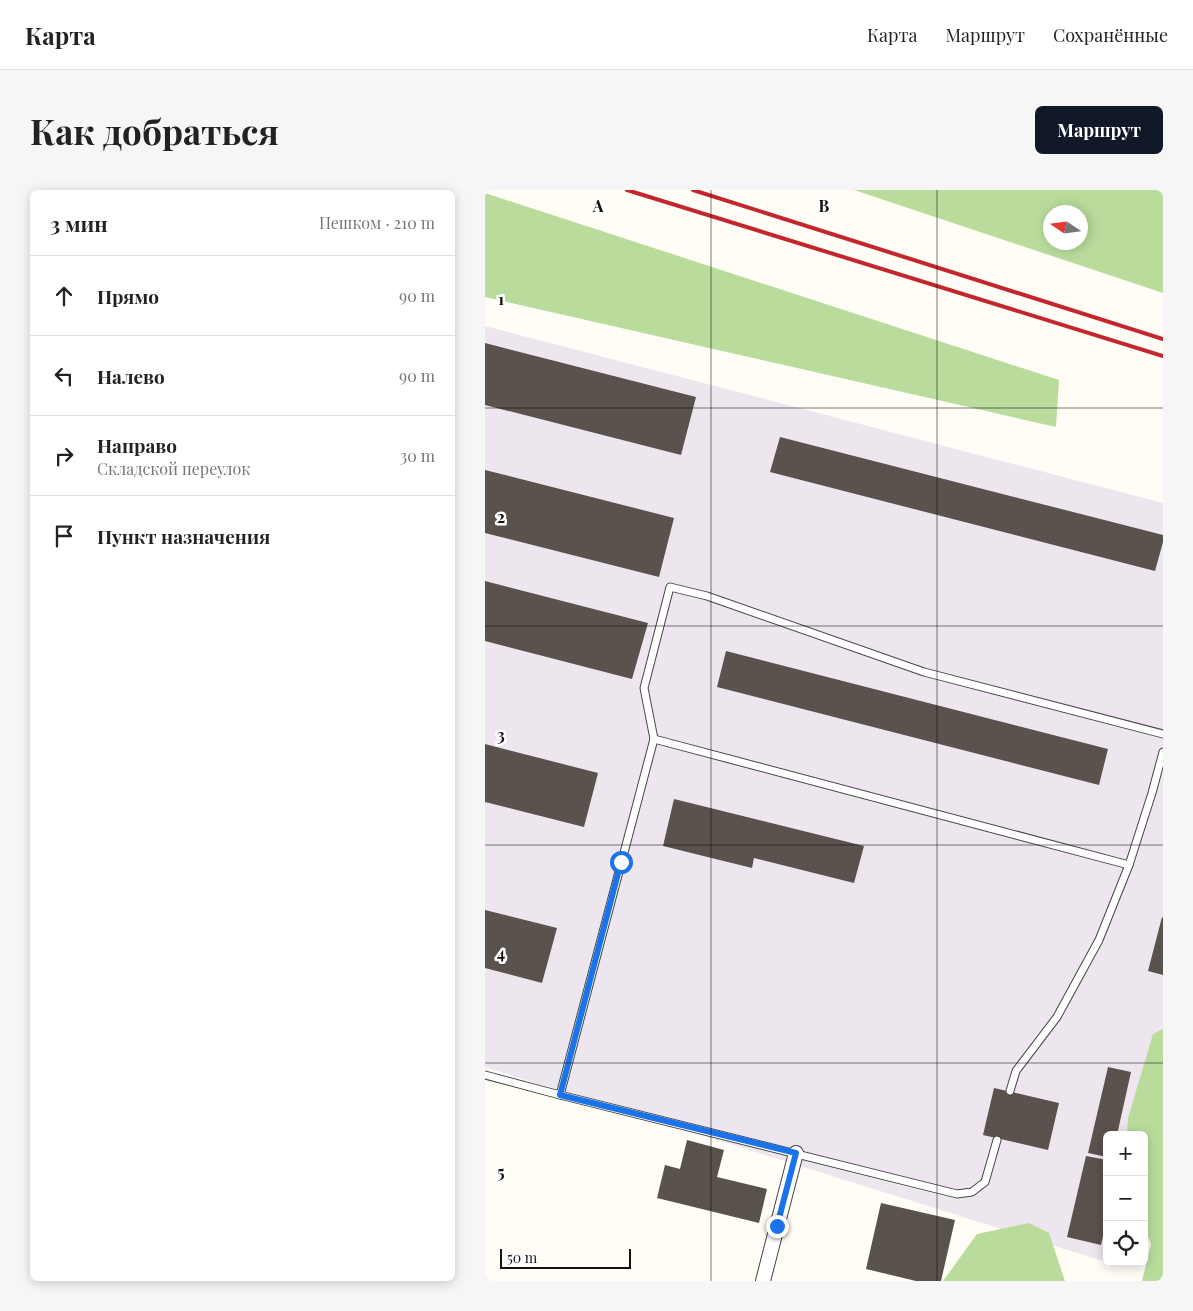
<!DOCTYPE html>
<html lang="ru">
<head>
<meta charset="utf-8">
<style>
	:root { --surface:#fff; --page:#f6f6f6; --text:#222; --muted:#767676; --line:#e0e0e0; --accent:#111827 }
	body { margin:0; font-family:"Playfair Display",serif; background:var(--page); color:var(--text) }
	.controls { position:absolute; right:15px; bottom:15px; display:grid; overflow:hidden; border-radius:8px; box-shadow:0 2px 12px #0003 }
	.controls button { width:45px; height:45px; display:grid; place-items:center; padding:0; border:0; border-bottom:1px solid var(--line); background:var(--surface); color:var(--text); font:25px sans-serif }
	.compass { position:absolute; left:558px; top:15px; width:45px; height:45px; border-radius:50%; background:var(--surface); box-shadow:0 2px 12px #0003; rotate:283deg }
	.scale { position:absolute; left:15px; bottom:12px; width:131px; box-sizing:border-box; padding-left:5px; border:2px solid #111; border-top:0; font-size:14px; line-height:18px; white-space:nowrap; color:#111; -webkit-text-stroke:4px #fff; paint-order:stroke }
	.stop { position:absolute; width:15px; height:15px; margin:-11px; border:4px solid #1a73e8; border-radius:50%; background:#fff }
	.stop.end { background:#1a73e8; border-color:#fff; box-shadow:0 1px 5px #0008 }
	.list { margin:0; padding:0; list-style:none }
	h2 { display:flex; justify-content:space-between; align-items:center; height:65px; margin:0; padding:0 20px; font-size:21px }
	h2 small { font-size:16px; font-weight:400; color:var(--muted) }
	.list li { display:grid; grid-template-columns:32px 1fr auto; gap:15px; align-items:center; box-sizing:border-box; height:80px; padding:0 20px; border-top:1px solid var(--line) }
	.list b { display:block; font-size:19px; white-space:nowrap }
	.list p { margin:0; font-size:16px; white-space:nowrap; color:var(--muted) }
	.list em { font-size:16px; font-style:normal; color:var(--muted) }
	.icon { flex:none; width:28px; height:28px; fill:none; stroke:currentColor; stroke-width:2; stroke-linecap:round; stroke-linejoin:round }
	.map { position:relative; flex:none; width:678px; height:1091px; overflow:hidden; border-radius:8px }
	header { display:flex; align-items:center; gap:30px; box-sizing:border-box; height:70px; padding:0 25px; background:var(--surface); border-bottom:1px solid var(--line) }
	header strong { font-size:24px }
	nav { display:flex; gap:28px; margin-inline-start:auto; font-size:18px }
	.intro { display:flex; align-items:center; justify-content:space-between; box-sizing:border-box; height:120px; padding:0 30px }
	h1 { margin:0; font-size:35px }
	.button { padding:12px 22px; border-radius:8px; background:var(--accent); color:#fff; font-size:18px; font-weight:700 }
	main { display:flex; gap:30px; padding:0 30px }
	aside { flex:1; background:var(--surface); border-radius:8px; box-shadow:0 2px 12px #0003 }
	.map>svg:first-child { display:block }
	.industrial { fill:#eee6ef }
	.forest { fill:#b9dc9c; fill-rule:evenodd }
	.building { fill:#5a524d }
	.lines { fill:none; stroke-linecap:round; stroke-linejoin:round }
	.lane-casing { stroke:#444; stroke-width:9 }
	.street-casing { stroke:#444; stroke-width:16 }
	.lane { stroke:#fff; stroke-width:7 }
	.street { stroke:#fff; stroke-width:14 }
	.rail { stroke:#c4262e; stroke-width:4 }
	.route { stroke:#1a73e8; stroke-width:6 }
	.grid { fill:none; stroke:#111; stroke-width:1; stroke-opacity:0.55 }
	.grid-label { font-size:16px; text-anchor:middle; font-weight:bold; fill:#111; stroke:#fff; stroke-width:5; stroke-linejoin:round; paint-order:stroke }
</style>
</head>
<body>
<header>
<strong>Карта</strong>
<nav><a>Карта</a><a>Маршрут</a><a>Сохранённые</a></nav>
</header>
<div class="intro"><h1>Как добраться</h1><a class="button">Маршрут</a></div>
<main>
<aside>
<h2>3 мин<small>Пешком · 210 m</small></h2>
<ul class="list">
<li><svg class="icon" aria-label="ahead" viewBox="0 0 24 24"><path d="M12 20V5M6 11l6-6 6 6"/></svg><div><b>Прямо</b></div><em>90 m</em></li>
<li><svg class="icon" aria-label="left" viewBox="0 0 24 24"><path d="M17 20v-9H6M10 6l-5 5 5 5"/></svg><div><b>Налево</b></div><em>90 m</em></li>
<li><svg class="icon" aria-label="right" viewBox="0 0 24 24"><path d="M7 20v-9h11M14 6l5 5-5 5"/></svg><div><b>Направо</b><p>Складской переулок</p></div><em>30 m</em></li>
<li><svg class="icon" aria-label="arrive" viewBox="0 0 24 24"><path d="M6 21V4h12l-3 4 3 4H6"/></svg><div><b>Пункт назначения</b></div></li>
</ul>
</aside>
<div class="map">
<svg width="678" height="1091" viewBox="0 0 678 1091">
	<rect width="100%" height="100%" fill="#fffdf5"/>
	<!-- industrial -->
	<path class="industrial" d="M0,136L678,313V879L659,945H622L621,1072L0,877Z"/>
	<!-- forest -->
	<g class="forest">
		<path d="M369,0H678V103ZM596,22V52H566V22Z"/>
		<path d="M0,3L574,190L571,237L0,107Z"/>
		<path d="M678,839V1091H657L666,1054L659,1036V945H642L643,928L668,844Z"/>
		<path d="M544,1033L564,1043L580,1091H458L492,1044Z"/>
	</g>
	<!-- building -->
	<g class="building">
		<path d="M0,153L211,207L196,265L0,215Z"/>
		<path d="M295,247L678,345V352L670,381L285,282Z"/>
		<path d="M0,280L189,328L174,387L0,343Z"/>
		<path d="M0,391L163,433L147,489L0,451Z"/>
		<path d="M241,461L623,559L614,595L232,497Z"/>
		<path d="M0,554L113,583L99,637L0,612Z"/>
		<path d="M189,609L379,656L369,693L269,668L267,678L178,656Z"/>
		<path d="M0,720L72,738L57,793L0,778Z"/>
		<path d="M677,727L678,728V785L663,781Z"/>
		<path d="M623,877L646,882L632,945H622V967L603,963Z"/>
		<path d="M509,898L574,913L563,960L498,945Z"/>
		<path d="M202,950L239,960L232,987L282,999L274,1033L172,1008L180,975L195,979Z"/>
		<path d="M601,966L622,970V1029L616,1055L582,1047Z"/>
		<path d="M396,1013L470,1030L456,1091H431L381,1079Z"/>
	</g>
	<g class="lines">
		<!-- lane casing -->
		<g class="lane-casing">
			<g id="lane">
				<path d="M169,549L644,675"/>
				<path d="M0,885L75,905L169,549L159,498L185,397L222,406L439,482L678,544"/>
				<path d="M525,901L531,881L572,827L614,750L644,675L667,603L678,562"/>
				<path d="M75,905L472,1004L487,1002L500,992L512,950"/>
			</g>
		</g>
		<!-- street casing -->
		<g class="street-casing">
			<path id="street" d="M278,1091L311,963"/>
		</g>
		<!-- lane -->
		<use href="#lane" class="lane"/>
		<!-- street -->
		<use href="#street" class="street"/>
		<!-- rail -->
		<g class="rail">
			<path d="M142,0L678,166"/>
			<path d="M208,0L678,149"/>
		</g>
	</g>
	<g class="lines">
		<!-- route -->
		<path class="route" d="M136,672L75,905L311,963L292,1036"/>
	</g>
	<!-- grid -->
	<path class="grid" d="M226,0V1091M452,0V1091M0,218H678M0,436H678M0,655H678M0,873H678"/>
	<g class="grid-label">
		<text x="113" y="22">A</text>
		<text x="339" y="22">B</text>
		<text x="16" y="115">1</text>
		<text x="16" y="333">2</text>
		<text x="16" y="551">3</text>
		<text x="16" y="769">4</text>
		<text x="16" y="988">5</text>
	</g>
</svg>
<div class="controls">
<button>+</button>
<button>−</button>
<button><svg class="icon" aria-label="locate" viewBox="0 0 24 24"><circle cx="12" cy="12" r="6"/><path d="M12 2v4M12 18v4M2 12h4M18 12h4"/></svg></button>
</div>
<svg class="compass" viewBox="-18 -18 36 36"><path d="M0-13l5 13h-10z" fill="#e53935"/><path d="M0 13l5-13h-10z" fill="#767676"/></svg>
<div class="scale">50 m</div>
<div class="stop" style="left:136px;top:672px"></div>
<div class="stop end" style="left:292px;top:1036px"></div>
</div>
</main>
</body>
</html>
